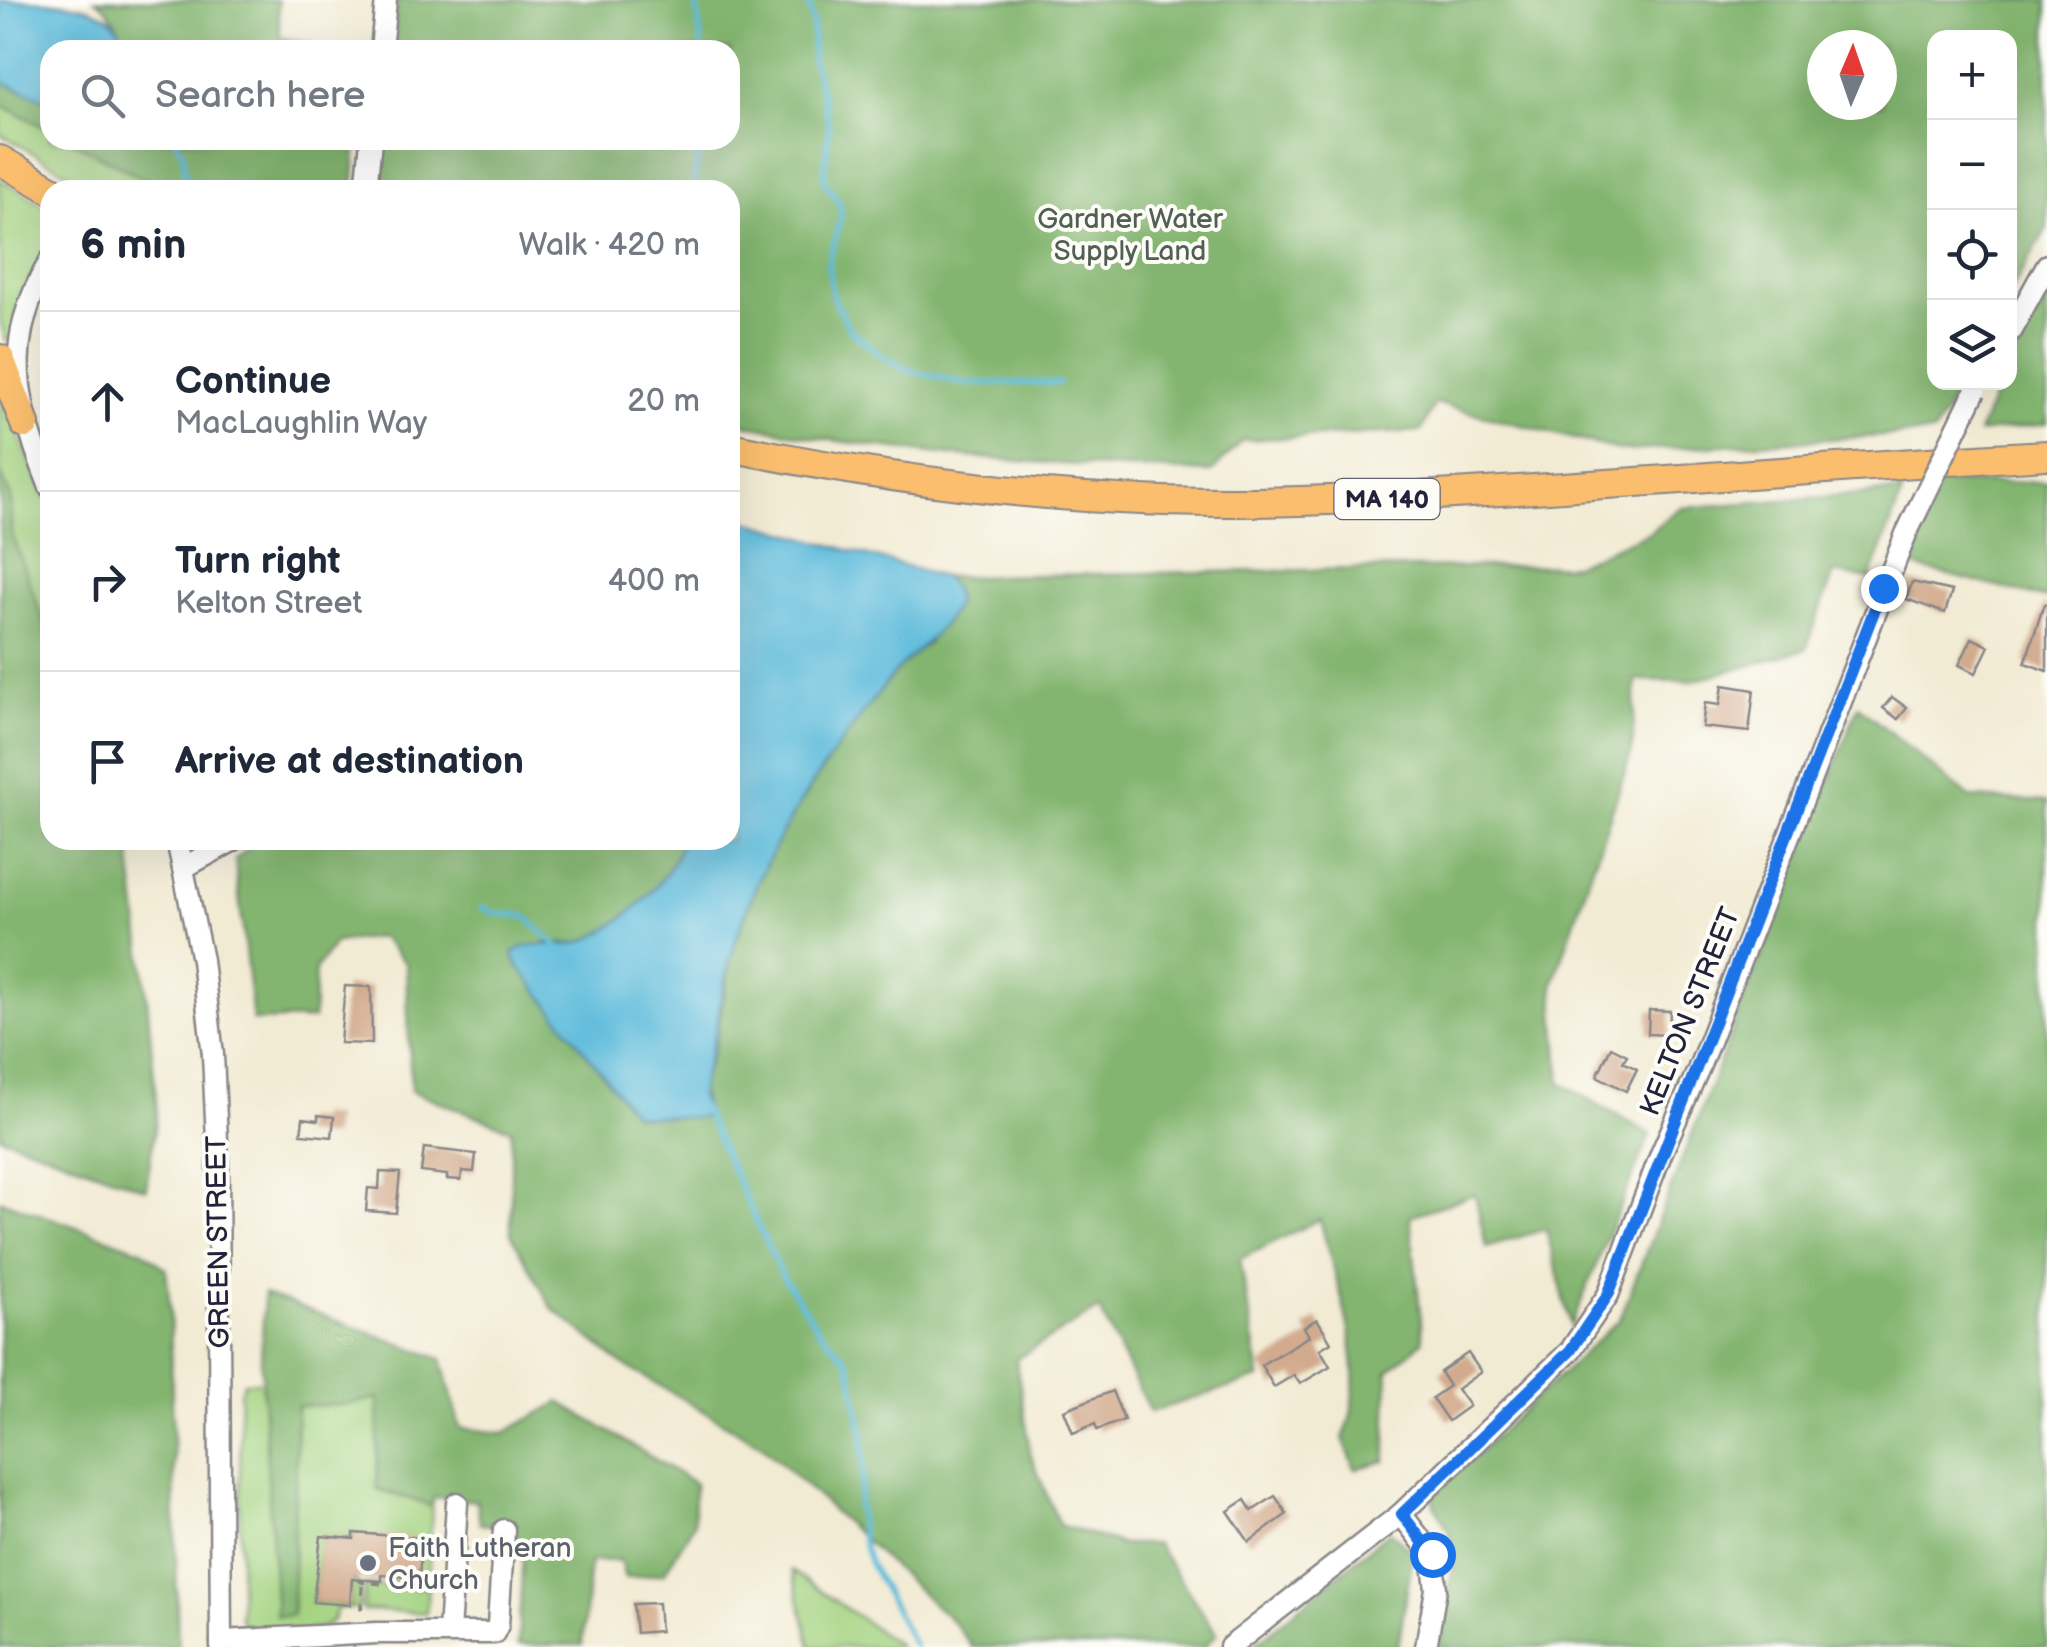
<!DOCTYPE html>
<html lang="en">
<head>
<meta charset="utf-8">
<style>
	:root { --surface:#fff; --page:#f2f2f3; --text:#1f2937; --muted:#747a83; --line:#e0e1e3 }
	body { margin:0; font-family:"Balsamiq Sans",sans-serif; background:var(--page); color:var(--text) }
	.controls { position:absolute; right:30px; top:30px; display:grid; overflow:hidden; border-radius:20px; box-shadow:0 10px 40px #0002 }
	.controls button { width:90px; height:90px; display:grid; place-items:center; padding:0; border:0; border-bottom:2px solid var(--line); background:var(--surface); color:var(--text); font:50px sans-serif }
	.compass { position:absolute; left:1807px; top:30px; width:90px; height:90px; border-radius:50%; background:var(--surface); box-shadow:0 10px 40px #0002; rotate:2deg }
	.stop { position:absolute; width:30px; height:30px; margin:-22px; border:8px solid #1a73e8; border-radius:50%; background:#fff }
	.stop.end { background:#1a73e8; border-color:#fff; box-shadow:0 2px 10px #0008 }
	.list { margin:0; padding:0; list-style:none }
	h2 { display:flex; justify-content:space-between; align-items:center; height:130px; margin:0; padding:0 40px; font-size:42px }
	h2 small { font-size:32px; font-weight:400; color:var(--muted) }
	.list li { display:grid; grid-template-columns:65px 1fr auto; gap:30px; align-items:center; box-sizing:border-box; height:180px; padding:0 40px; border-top:2px solid var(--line) }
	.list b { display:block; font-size:38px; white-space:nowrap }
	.list p { margin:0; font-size:32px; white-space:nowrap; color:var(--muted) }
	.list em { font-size:32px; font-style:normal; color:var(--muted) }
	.icon { flex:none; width:55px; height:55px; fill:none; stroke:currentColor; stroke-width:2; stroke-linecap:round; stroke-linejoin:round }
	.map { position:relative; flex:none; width:2047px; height:1647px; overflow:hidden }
	.search { position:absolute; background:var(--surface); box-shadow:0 10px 40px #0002; left:40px; top:40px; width:700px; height:110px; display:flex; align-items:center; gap:25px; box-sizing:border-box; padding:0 35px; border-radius:30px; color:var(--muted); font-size:38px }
	.panel { position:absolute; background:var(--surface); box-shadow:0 10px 40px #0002; left:40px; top:180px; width:700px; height:670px; border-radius:30px }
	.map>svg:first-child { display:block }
	.green { fill:#a4d381; stroke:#637a5e; stroke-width:2.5 }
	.forest { fill:#83b56f; stroke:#526c55; stroke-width:2.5; fill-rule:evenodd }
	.water { fill:#5dbbdb; stroke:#406e8b; stroke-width:2.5 }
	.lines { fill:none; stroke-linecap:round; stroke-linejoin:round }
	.stream { stroke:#5dbbdb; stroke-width:5 }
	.building { fill:#d2aa8d }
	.minor-casing { stroke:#8a8688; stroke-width:25 }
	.highway-casing { stroke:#8a8688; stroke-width:32 }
	.path { stroke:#8a8688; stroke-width:4; stroke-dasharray:8 8; stroke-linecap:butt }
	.minor { stroke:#fff; stroke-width:20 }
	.highway { stroke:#fabe6e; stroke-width:28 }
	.minor-bridge-casing { stroke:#8a8688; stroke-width:25; stroke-linecap:butt }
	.minor-bridge { stroke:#fff; stroke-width:20 }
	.route { stroke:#1a73e8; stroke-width:12 }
	.worship-dot { fill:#6b7280; stroke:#fdfcf7; stroke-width:4 }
	.labels { text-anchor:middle; stroke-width:8; stroke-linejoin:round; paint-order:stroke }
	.shield { fill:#fdfcf7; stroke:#646373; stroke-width:2.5 }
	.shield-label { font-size:25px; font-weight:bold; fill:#22223b }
	.park-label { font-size:28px; fill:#506054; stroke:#fdfcf7 }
	.street-label { font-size:28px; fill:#22223b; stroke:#fdfcf7 }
	.worship-label { font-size:28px; fill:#5b616d; stroke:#fdfcf7; text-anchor:start }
</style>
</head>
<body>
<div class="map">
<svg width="2047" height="1647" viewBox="0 0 2047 1647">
	<rect width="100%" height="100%" fill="#fdfcf7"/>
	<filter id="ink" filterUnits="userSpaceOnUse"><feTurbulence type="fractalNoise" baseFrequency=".01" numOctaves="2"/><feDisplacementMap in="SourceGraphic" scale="20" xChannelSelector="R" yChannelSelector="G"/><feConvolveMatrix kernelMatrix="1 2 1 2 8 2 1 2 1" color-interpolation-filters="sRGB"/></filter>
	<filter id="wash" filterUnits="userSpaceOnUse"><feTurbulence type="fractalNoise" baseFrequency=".0048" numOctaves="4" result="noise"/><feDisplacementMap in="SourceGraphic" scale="40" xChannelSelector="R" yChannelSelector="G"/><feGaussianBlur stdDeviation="2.25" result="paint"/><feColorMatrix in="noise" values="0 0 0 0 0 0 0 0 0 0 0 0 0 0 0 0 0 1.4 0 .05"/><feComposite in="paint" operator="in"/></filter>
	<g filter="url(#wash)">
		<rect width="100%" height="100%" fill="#f2ebd4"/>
		<!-- green -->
		<g class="green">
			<path d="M0,104L50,130V140H69L165,190H98L0,134Z"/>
			<path d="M0,179L50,208V242L19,304L11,340H5L0,320Z"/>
			<path d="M0,390L50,508V639L11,532V498L0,472Z"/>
			<path d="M244,1382H264L276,1615H292L297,1406L349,1404L379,1397L377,1489L432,1506L428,1584L382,1580V1575L354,1534V1539L322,1536L313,1602L350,1605L352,1579H355L360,1588L359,1609L337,1608C335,1616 333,1624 324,1627C309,1632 257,1633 244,1626L240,1619V1392Z"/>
			<path d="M792,1571L897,1644L899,1647H811Z"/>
			<path d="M365,1585L428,1588L426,1613L363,1610Z"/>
		</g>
		<!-- forest -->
		<g class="forest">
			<path d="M95,0H278L280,37L333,50H121C124,32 111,9 95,0Z"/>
			<path d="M397,0H2047V228L2010,293V38H1934V382L1961,383L1934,433L1622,451L1435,403L1421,431L1242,440L1212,472C1050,465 889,456 730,421V190H379L384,140H730V50H392ZM1822,45H1882V105H1822Z"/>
			<path d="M0,81L50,101V130L0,104Z"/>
			<path d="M70,140H357L353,190H165Z"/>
			<path d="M2047,298V424L1978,433L2000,383L2010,382V363Z"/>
			<path d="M0,472L11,498V532L50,639V840H129L147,997L157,1112L146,1189L0,1136Z"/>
			<path d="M2047,482V599L1894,562L1930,483Z"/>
			<path d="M1903,491L1870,579L1834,573L1806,649L1692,681L1636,680L1632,751L1553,985L1561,1083L1650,1134L1571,1326L1546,1229L1486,1247L1475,1194L1410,1216L1423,1341L1388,1371L1386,1461L1355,1469L1343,1438C1373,1374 1336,1285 1320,1219L1240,1259L1260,1378L1150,1412L1099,1309L1016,1359L1031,1456L1059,1525L1121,1544H1156L1217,1634L1205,1647H972L953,1622L762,1445L619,1362L552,1308L511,1234V1129L411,1091L406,964L381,937L335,942L315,970L313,1019L253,1021L235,860L257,840H681C677,875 618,929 586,941C573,945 561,944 547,943L704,1104L700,1088L714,1049L732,952L765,860L830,756L902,661L929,642L953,587L943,577L1574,565L1648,533L1680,508Z"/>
			<path d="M1858,706L1970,798L2047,802V1647H1439L1455,1554L1448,1530L1431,1497L1620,1319Z"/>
			<path d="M0,1200L142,1250L166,1269L170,1309L178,1647H0Z"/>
			<path d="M264,1294L442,1359L460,1428L504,1433L560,1402L694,1483V1524L664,1573L625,1578L620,1560L590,1562L582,1645H518L523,1552L511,1549V1526L480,1524L477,1501L434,1497L432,1506L377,1489L379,1398L349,1404L297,1406L292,1615L276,1616L261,1362Z"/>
			<path d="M1390,1531L1413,1553L1398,1647H1252Z"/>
		</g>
		<!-- water -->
		<g class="water">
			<path d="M0,0C42,0 132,0 121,50H50V101L0,81Z"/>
			<path d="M730,516L943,577L953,587L956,602C942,637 910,652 888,681C801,793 735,886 716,1031C714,1043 698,1091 700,1097C701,1101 704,1106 706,1110L702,1118L642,1116L633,1113L514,960V952C534,939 552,947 574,944C610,938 677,877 681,840H730Z"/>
		</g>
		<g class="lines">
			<!-- stream -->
			<g class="stream">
				<path d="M696,0L702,50"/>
				<path d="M808,0L813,26L812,57L829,125L824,180L840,204L841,216L828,263L832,294L849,329L881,355L907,370L963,383H1059"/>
				<path d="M176,140L183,154L186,190"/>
				<path d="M693,190L700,140"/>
				<path d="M482,907L493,913L525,916L556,945"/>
				<path d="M702,1106L781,1274L818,1329L849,1362L863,1433L864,1469L858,1505L861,1537L869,1562L915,1647"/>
			</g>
		</g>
		<g id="blocks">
			<!-- building -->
			<g class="building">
				<path d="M1912,582L1952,591L1945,613L1906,599Z"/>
				<path d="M2044,604H2047V671L2025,663Z"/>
				<path d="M1972,638L1989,646L1976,673L1959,665Z"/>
				<path d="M1723,685L1754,690L1749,732L1702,727L1705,703L1720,705Z"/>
				<path d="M1892,697L1907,708L1898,719L1883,708Z"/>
				<path d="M345,986L371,987L372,1044L340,1043Z"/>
				<path d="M1649,1010L1670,1011L1669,1035L1648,1034Z"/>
				<path d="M1611,1047L1627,1055L1623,1062L1637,1069L1626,1091L1597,1076Z"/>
				<path d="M318,1115L334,1117L332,1137L301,1134L303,1118L318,1120Z"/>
				<path d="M424,1148L476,1154L474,1172L462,1171L461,1180L447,1179V1175L421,1172Z"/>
				<path d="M380,1172L400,1173L396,1213L366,1211L368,1188L379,1189Z"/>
				<path d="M1317,1319L1331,1342L1320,1349L1330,1366L1300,1384L1294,1375L1274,1387L1261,1365L1309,1336L1304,1327Z"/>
				<path d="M1468,1353L1481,1372L1457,1389L1469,1406L1448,1421L1432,1398L1449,1386L1440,1372Z"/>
				<path d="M1112,1391L1124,1420L1097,1430L1095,1424L1073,1433L1064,1410Z"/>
				<path d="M1275,1496L1287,1514L1249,1542L1228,1511L1245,1500L1252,1511Z"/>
				<path d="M354,1533L422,1538L419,1578L382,1575V1581L352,1579L350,1605L313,1602L321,1536L354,1539Z"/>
				<path d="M658,1603L660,1631L636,1633L633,1604Z"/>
			</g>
		</g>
	</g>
	<g filter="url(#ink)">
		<use href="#blocks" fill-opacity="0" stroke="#8a8688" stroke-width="2.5"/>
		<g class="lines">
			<!-- minor casing -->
			<g class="minor-casing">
				<g id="minor">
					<path d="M381,50L386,0"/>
					<path d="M366,190L371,140"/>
					<path d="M50,261C0,342 17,405 50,487"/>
					<path d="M2010,332L2047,265"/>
					<path d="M177,840L202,960L213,1055L218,1162L221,1647"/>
					<path d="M183,868L234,840"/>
					<path d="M1401,1514L1432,1554L1436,1589L1426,1647"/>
					<path d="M449,1633L457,1503"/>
					<path d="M221,1641L377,1633H494L498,1625L504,1530"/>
					<path d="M1230,1647L1401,1514L1570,1351L1608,1295L1661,1154L1698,1070L1906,534"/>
				</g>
			</g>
			<!-- highway casing -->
			<g class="highway-casing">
				<g id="highway">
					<path d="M0,160L52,190"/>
					<path d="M0,359L25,424"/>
					<path d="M730,447C873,477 1018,496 1164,501C1293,505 1421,496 1549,488C1715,477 1881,464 2047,455"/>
				</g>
			</g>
			<!-- path -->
			<g class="path">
				<path d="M358,1579L362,1582L428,1587"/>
				<path d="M361,1610L363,1580"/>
			</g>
			<!-- minor -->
			<use href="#minor" class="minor"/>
			<!-- highway -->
			<use href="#highway" class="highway"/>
			<!-- minor-bridge casing -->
			<g class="minor-bridge-casing">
				<path id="minor-bridge" d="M1906,534L1975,391"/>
			</g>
			<!-- minor-bridge -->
			<use href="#minor-bridge" class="minor-bridge"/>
		</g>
	</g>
	<g class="lines" filter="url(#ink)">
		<!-- route -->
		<path class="route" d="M1432,1554L1402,1514L1570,1351L1608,1295L1883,588"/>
	</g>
	<!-- markers -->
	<circle class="worship-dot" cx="368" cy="1563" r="10"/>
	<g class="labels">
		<!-- shield labels -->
		<rect class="shield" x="1334.5" y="479" width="105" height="40" rx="8"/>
		<g class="shield-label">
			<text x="1387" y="508">MA 140</text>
		</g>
		<!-- park labels -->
		<g class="park-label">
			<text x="1130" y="228">Gardner Water<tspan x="1130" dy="32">Supply Land</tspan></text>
		</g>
		<!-- street labels -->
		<g class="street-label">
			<text transform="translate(1689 1011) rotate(-68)" y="10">KELTON STREET</text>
			<text transform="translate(217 1242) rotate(-91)" y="10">GREEN STREET</text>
		</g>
		<!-- worship labels -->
		<g class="worship-label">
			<text x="388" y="1557">Faith Lutheran<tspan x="388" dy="32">Church</tspan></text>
		</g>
	</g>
</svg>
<div class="controls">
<button>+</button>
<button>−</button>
<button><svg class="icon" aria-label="locate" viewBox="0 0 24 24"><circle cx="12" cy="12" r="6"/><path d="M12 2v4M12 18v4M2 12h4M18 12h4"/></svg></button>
<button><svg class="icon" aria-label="layers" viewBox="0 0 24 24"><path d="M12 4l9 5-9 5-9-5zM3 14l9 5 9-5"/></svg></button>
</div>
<svg class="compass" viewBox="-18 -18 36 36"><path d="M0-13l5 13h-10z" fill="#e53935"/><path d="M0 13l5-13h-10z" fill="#747a83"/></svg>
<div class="stop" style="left:1432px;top:1554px"></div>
<div class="stop end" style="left:1883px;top:588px"></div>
<div class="search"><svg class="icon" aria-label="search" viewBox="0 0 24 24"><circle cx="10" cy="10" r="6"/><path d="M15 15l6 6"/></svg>Search here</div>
<section class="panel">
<h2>6 min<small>Walk · 420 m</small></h2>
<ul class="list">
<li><svg class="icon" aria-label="ahead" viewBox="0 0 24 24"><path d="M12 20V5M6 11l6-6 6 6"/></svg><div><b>Continue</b><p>MacLaughlin Way</p></div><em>20 m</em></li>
<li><svg class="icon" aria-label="right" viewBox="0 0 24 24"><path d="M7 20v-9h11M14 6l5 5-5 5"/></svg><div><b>Turn right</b><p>Kelton Street</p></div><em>400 m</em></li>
<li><svg class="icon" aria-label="arrive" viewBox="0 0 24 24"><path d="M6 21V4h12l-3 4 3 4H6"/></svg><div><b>Arrive at destination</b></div></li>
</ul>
</section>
</div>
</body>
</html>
